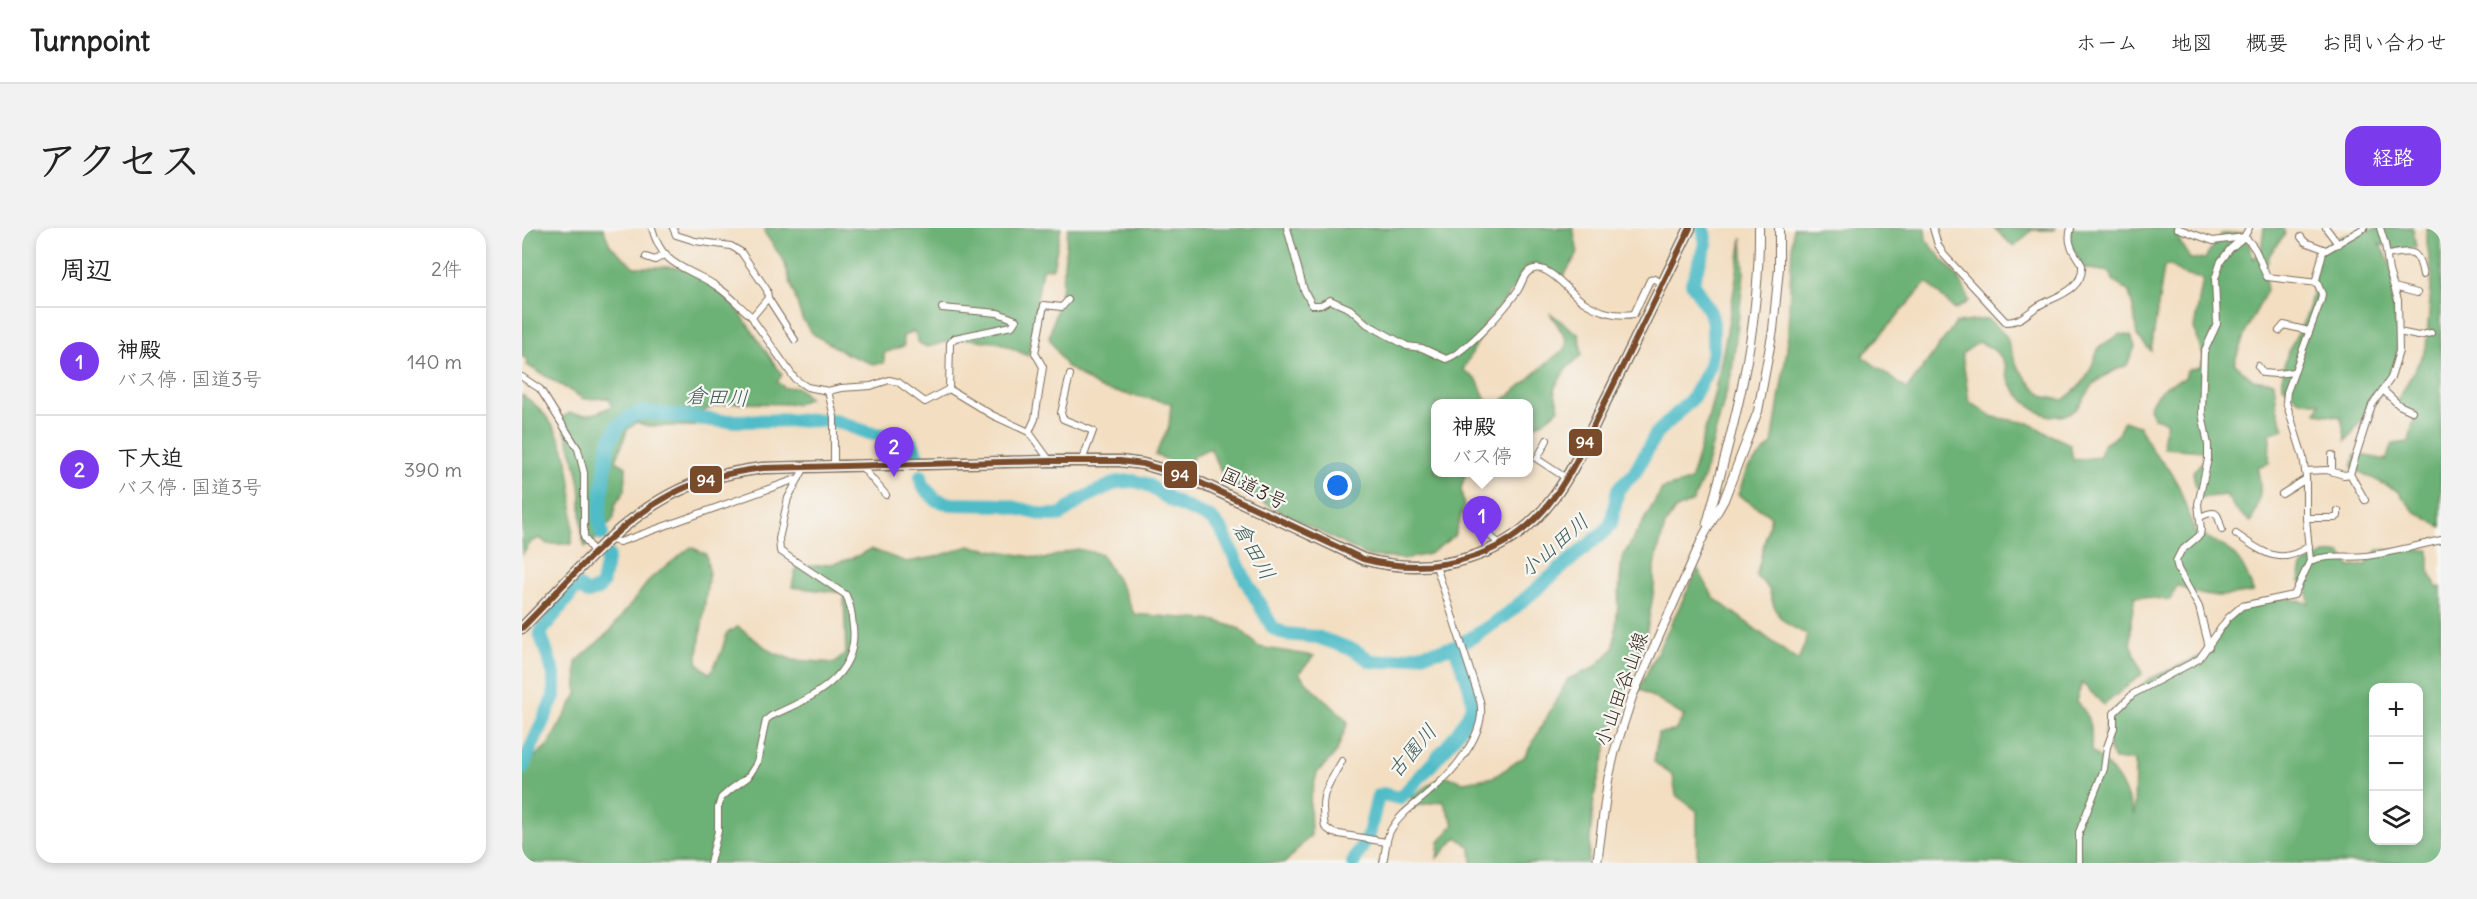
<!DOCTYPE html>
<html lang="ja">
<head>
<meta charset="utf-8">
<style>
	:root { --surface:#fff; --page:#f2f2f2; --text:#222; --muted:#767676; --line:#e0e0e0; --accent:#7c3aed }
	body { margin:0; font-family:Delius,"Klee One",sans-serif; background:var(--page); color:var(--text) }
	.controls { position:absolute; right:18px; bottom:18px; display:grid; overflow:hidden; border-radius:12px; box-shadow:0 3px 9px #0003 }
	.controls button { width:54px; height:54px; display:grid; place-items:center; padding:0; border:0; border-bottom:2px solid var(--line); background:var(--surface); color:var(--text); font:30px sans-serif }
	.you { position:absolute; left:816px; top:258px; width:21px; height:21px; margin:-15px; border:4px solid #fff; border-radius:50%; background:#1a73e8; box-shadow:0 0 0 9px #1a73e833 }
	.badge { display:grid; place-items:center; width:39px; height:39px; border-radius:50%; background:var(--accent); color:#fff; font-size:20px; font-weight:700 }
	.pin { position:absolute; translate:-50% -50px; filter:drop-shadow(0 2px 3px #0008) }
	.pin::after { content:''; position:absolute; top:32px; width:21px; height:18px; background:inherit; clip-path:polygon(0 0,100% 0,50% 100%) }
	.popup { position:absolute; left:909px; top:171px; width:102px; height:78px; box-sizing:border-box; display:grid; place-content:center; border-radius:12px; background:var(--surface); filter:drop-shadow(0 2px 4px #0005); font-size:20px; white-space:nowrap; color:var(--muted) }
	.popup b { font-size:22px; color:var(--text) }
	.popup::after { content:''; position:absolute; left:50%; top:100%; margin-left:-12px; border:12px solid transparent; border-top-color:var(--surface) }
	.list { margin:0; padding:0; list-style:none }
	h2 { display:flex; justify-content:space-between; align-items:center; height:78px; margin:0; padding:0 24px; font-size:26px }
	h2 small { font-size:20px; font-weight:400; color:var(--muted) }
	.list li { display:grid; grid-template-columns:39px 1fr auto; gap:18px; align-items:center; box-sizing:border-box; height:108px; padding:0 24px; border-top:2px solid var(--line) }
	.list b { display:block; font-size:22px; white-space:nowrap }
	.list p { margin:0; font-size:20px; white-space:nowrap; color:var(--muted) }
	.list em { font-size:20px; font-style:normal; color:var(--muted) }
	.icon { flex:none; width:33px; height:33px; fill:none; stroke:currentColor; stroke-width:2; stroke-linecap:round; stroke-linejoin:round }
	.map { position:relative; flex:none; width:1919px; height:635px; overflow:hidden; border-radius:18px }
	header { display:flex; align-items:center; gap:36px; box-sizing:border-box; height:84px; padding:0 30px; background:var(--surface); border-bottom:2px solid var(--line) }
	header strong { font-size:28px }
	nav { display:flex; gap:33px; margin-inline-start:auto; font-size:21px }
	.intro { display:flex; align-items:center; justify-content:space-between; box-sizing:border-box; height:144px; padding:0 36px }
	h1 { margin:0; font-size:42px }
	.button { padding:15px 27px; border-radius:18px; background:var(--accent); color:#fff; font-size:21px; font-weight:700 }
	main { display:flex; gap:36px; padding:0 36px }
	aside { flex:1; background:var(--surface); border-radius:18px; box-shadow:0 3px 9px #0003 }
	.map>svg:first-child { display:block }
	.forest { fill:#6cb175; stroke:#546e4a; stroke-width:1.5; fill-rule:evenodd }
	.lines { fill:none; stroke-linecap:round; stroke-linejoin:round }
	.river { stroke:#4fbcc7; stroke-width:14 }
	.minor-casing { stroke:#7b6957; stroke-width:8 }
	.secondary-casing { stroke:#7b6957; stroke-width:10 }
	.trunk-casing { stroke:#7b6957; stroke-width:13 }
	.minor { stroke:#fff; stroke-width:6 }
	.secondary { stroke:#fff; stroke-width:8 }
	.trunk { stroke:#fff; stroke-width:10 }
	.bus-1-casing { stroke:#f6f6f2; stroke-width:10 }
	.bus-1 { stroke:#7a4b2a; stroke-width:6 }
	.labels { text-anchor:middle; stroke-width:4.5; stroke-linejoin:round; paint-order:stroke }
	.street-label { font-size:20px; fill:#3b2a1e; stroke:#f6f6f2 }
	.water-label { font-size:21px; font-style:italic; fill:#425d59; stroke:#f6f6f2 }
	.line-badge { stroke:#f6f6f2; stroke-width:2 }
	.badge-label { font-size:16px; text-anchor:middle; font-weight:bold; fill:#fff }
</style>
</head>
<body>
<header>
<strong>Turnpoint</strong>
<nav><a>ホーム</a><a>地図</a><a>概要</a><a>お問い合わせ</a></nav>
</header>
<div class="intro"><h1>アクセス</h1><a class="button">経路</a></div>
<main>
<aside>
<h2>周辺<small>2件</small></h2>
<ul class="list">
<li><span class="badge">1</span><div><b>神殿</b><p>バス停 · 国道3号</p></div><em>140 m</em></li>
<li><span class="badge">2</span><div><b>下大迫</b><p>バス停 · 国道3号</p></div><em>390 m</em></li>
</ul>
</aside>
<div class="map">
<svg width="1919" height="635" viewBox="0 0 1919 635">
	<rect width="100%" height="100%" fill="#f6f6f2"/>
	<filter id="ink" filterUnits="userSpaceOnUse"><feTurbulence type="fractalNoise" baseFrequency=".0167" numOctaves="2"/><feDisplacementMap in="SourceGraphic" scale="12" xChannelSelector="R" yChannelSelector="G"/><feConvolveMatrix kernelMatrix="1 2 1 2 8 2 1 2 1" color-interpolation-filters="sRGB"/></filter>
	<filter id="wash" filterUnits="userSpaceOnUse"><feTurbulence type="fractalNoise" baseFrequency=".008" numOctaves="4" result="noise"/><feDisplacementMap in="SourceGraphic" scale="24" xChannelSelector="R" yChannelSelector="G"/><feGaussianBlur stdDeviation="1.35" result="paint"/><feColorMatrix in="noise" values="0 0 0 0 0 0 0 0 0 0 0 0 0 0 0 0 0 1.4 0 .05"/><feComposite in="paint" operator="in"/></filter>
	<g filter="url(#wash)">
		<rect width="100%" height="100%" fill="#f3dec1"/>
		<!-- forest -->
		<g class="forest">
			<path d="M0,0H81L88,17L112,39H150L174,43L216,82L260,147L255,154L263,160L275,159L287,170L275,176L213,175L193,178L183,182L173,198H125L115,194L105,202L94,233L104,239L103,262L93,277L92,290L73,312L63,319C56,299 61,278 58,258C55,234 46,213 39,190L48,185C65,189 75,186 90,178L87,170L62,171L5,137L6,131L0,129Z"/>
			<path d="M244,0H539L531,40L520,41L506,128L479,115L440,110L405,119L397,115L392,103L381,108L382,118L362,125V135L351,136L325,126L291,106L280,91L262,33L242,4Z"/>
			<path d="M546,0H1051L1056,25L1040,50L1019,38L1009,37L1001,42L995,57L962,97L961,104L941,142L955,152L965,174L974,175L914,176V244L944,245L939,260L942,280L932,308L907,326L884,331L846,328L705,256L688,220L671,228L668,240L633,227L647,199L649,175L579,161L544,138L527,110L539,64Z"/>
			<path d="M1271,0H1403L1404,12L1438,52L1447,73L1433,82L1405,54L1340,128L1385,161L1434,95L1466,91L1484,108L1495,138L1509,156L1523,169L1541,172C1566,154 1567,146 1577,119L1598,106L1609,108L1613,119L1605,137C1594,142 1582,146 1573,155C1565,163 1560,179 1550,184C1525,197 1502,177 1489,156C1485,150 1485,141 1482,134C1477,124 1467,118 1457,114L1440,126L1447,173L1471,189L1507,195L1526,206L1548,216L1551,232L1578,229L1581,217L1595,208L1602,193L1617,198L1632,225L1648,243L1657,259L1673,305C1706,317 1721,328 1731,364C1700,369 1684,372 1655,357L1648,372L1613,368L1609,392V415L1620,446L1582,477L1560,455L1554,473C1571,490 1570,500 1569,523C1596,545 1600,554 1612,587L1613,532H1592L1582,505L1586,488L1627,451L1682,427L1713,383L1736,374L1763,370L1787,375L1785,358L1777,353L1780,338L1803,326L1819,325L1828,339L1843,337L1856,322H1907V342L1915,360L1919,359V635H1175V583L1154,567L1151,548L1132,534L1136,505L1153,503L1162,488L1117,461L1176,341L1192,370L1276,433L1286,407C1274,401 1259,395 1253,381C1246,363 1252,362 1234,349L1249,288L1216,267L1225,241L1250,216L1265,121ZM1852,460H1896V612H1852Z"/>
			<path d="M1472,0H1534L1532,2H1510L1492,19Z"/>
			<path d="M1547,0H1653L1659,16L1668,31H1683L1699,6L1722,5L1732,31L1739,22L1742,0H1761L1763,6L1748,26L1742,46L1745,62L1724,103L1712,135L1730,151L1752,154L1755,180L1762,201L1748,205L1747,235L1735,239C1741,261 1738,274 1729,294L1714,282L1704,267L1676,270L1671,244L1687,226L1682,223L1642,220L1641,209L1645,194L1632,190L1627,179C1636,162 1645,156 1663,150L1665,142L1678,139L1682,130L1672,100L1681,51L1662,47L1647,37L1642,39L1629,123L1615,108L1612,84L1607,64L1592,54L1588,44L1561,40L1549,16Z"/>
			<path d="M1857,0H1891L1894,20L1875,21L1857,16L1868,35L1872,51L1870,74L1877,112L1873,133L1863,160L1824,213L1819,189L1794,185L1798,175L1777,172L1761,158C1759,126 1773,115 1784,88C1792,68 1792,49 1793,28L1808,14L1823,7Z"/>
			<path d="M1905,0H1919V299L1892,283L1876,263L1830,240L1833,226L1864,232L1871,216L1887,214L1893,186L1875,174L1904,121L1910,47L1905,16Z"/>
			<path d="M1220,10L1222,45L1210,143L1181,251L1171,273L1153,282L1143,297L1132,338V362L1124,407L1093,487L1072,568L1066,635H950L949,620L935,609L915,630L917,614L932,596L921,573L894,578L889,569L922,547L941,554L972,549L1003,528L1046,451L1072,440L1092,420L1100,330L1140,261L1168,253C1194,174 1208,93 1220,10Z"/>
			<path d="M1028,85L1057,107L1060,127L1043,142L1032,161L1037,181L1021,194L1007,199L1006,176L977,175C1001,159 1019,137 1043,121L1045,112Z"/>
			<path d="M0,167C52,200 52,262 50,316H25L18,310L9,314L0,327Z"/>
			<path d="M447,318L522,331L555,321L579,326L601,361L612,386L695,393L718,401L737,419L792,428L777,445C791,464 810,476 826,494L814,525L795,545L788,573L789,607L763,635H0V540L26,517L55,466L54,434L88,403L129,350L169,319L184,326L187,343L175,434L188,446L199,425L205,405L216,399L250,424L271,432L313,435L324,425L322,365L270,359L274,339C301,338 326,335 349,321L384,334L413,329Z"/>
		</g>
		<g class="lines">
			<!-- river -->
			<g class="river">
				<path d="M399,248L400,257L414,272L429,276L482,277L523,287H538L560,271L595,254L612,253L624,256L654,275L690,291L700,303L724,353L751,400L763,406L795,409L832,422L849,433L862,434L933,419L946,412L983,388L1084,302L1089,296L1096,261L1112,246L1134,206L1170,171L1188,138L1191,122V95L1188,84L1170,55L1184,16L1181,0"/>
				<path d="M80,306L77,289L86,218L95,199L109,188L122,184L199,193L311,192L347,205L374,209L390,216L396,228"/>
				<path d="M0,540L32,468V446L18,405L54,359L56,358L66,365L76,361L80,356L86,327"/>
				<path d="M831,635L847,606L856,568L861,566L877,570L880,568C896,551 952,495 950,472C949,456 938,434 933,419"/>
			</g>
		</g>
	</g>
	<g filter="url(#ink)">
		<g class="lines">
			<!-- minor casing -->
			<g class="minor-casing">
				<g id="minor">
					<path d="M130,0C141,41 165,38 194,58C207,66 218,79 230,89"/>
					<path d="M151,0L154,7L173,13L209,18L219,24L245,62L246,70L230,89L232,93L273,151L285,159L306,163L319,160L349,158L367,152L376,154L403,174L427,161L470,187L507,204L528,233"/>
					<path d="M765,0L782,62L790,77H799L808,72L828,81L845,96L885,118L900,120L924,131C943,125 984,80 996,62C1001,54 1002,43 1012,41C1028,37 1048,65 1060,73C1075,83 1094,89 1112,86L1128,52L1132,51L1141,55"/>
					<path d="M1411,0L1416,17L1422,27L1484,94C1499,94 1506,84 1518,77C1534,68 1562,62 1560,37C1552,24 1544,16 1549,0"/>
					<path d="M1655,0L1691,13L1722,9C1737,20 1737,34 1745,49L1796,55"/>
					<path d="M1804,0L1816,16"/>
					<path d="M1779,9L1783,14L1804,22"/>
					<path d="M1865,27C1890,23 1896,19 1901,47"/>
					<path d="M124,29L133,32L144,26"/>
					<path d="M1872,59L1895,65"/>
					<path d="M246,70L273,112"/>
					<path d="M420,80L476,85L494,92L490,98L433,110L428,115L427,161"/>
					<path d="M1757,103L1762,97L1787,103"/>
					<path d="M1877,104L1896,108L1909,105"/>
					<path d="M1736,138L1741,145L1754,146L1771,144"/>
					<path d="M548,147L539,185L541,191L571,203L560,233"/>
					<path d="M0,149L18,161L56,221L62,245V309L73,326"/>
					<path d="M1861,162L1877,177L1890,183"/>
					<path d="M306,163L312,189V238"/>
					<path d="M507,204L513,191L521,139L513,125L522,77L540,79L546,72"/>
					<path d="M1025,212L1015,231L1044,250"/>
					<path d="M339,238L364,267"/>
					<path d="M1783,243L1805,242L1822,247L1828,246L1850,177L1869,150L1877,123L1876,72L1867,43L1863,16L1858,0"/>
					<path d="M1810,243V227"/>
					<path d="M1828,246L1843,272"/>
					<path d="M1760,266L1784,251"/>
					<path d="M1678,289C1697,280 1695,286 1700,302"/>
					<path d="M1784,290H1813L1816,288V283"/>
					<path d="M961,291V302L979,317"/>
					<path d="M1714,306C1740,324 1758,339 1787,318"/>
					<path d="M89,312L98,314L277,250"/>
					<path d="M1788,333C1807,326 1824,330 1844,328C1869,325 1894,318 1919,312"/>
					<path d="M1687,419L1677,379L1656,341L1654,333L1659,323L1678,307L1679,301L1676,276L1686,231V217L1680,185L1682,124L1695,96L1693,51L1699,33L1708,21L1722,9L1727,0"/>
					<path d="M820,533C804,561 797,566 803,599L811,605L864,614"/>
					<path d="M188,635L196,603V580L199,570L208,562L226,549L235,535L244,492L249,488C287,471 337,450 331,399C330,388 329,377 324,367L258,323L257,311L266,270L283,239"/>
					<path d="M861,635C864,623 863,610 870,600C880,584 893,577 906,565C930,546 966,505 958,473L914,338"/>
					<path d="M1557,635V604L1582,541L1585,519L1592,500V485L1611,466L1677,431L1706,390L1720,378L1772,367L1788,333L1784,290V249L1781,229L1764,174L1765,164L1799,72L1800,66L1794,52L1801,24L1842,0"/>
				</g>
			</g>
			<!-- secondary casing -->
			<g class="secondary-casing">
				<g id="secondary">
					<path d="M1185,295C1213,197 1238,102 1237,0"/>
					<path d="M1075,635L1086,552L1093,522L1110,469L1182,307L1202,272L1236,183L1251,102L1257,40V0"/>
				</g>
			</g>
			<!-- trunk casing -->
			<g class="trunk-casing">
				<path id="trunk" d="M0,400C46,354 90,298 148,267C177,251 208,244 241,240L528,233H598L621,236L666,249L841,331C912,350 988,330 1032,269C1055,238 1070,199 1088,164C1115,109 1141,55 1168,0"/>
			</g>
			<!-- minor -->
			<use href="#minor" class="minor"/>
			<!-- secondary -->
			<use href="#secondary" class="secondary"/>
			<!-- trunk -->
			<use href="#trunk" class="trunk"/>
			<!-- bus-1 casing -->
			<g class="bus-1-casing">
				<path id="bus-1" d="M0,400C46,354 90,298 148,267C177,251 208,244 241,240L528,233H598L621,236L666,249L841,331C912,350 988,330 1032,269C1055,238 1070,199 1088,164C1115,109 1141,55 1168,0"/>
			</g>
			<!-- bus-1 -->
			<use href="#bus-1" class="bus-1"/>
		</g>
	</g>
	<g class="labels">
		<!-- street labels -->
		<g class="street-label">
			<text transform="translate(732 260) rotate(26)" y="7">国道3号</text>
			<text transform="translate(1099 461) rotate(-70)" y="7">小山田谷山線</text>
		</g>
		<!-- water labels -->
		<g class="water-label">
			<text transform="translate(195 169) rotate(3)" y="7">倉田川</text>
			<text transform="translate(1032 318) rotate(-41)" y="7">小山田川</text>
			<text transform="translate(732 323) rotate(61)" y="7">倉田川</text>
			<text transform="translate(890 523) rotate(-49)" y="7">古園川</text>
		</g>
	</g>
	<g class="line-badge">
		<rect x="1046" y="200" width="35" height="29" rx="6" fill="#7a4b2a"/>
		<rect x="641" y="232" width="35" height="29" rx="6" fill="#7a4b2a"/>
		<rect x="167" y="237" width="34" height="29" rx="6" fill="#7a4b2a"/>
	</g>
	<g class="badge-label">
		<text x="1063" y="220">94</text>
		<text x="658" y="253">94</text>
		<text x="184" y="258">94</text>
	</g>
</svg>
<div class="controls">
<button>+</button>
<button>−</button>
<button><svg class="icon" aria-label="layers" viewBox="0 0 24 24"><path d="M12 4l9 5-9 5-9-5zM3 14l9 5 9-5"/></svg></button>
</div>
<div class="you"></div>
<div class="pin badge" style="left:960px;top:318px">1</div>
<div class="popup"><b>神殿</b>バス停</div>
<div class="pin badge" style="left:372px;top:249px">2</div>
</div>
</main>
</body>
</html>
